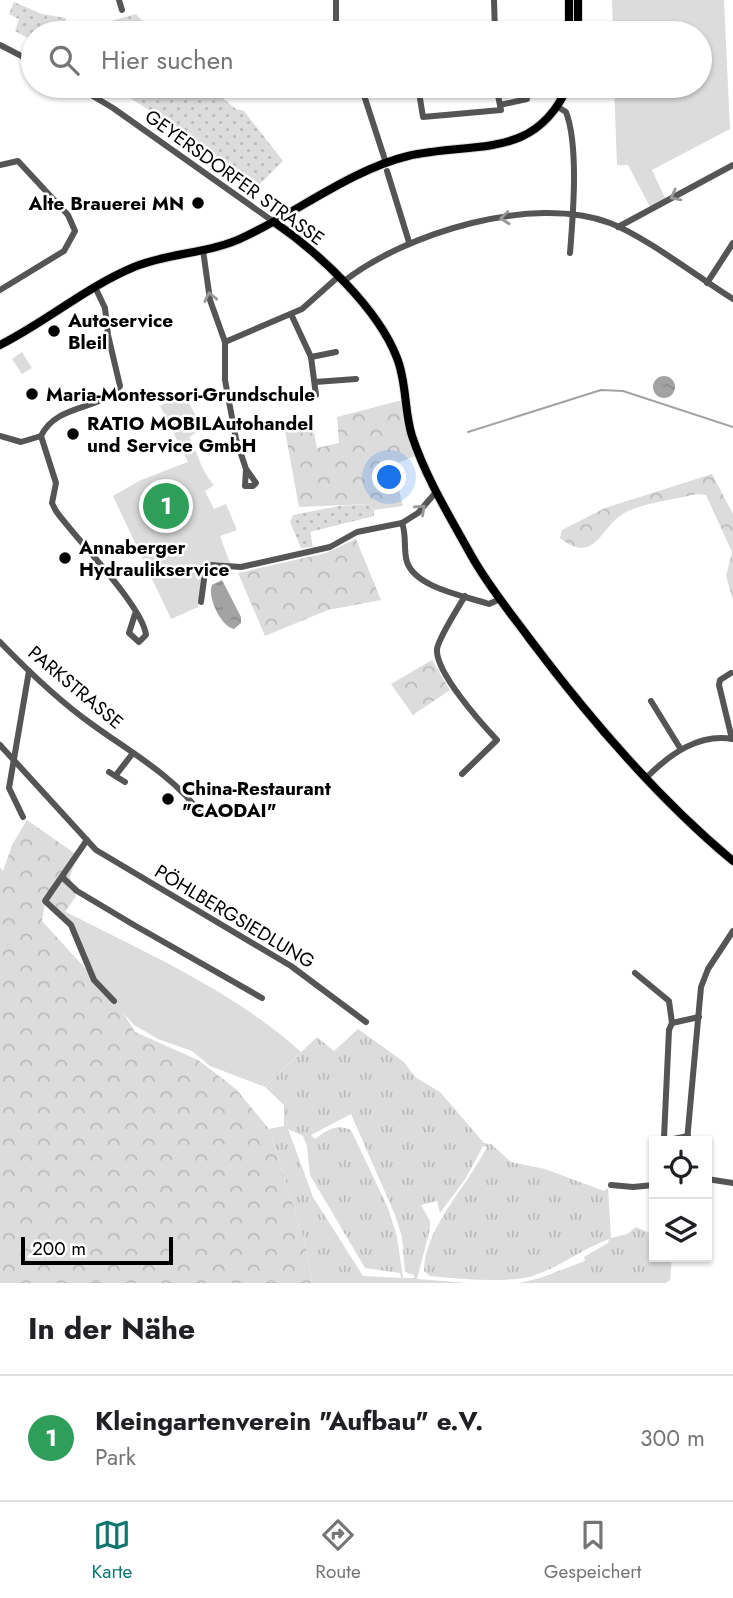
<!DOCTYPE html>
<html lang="de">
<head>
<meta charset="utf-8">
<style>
	:root { --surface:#fff; --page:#f6f6f6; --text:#202124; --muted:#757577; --line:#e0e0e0; --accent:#0f766e }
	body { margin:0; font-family:Jost,sans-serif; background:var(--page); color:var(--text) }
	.controls { position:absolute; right:21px; bottom:21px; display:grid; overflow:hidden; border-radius:0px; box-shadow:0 2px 5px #0004 }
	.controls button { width:63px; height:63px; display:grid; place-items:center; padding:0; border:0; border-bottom:2px solid var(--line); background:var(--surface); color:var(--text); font:35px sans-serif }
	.scale { position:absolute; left:21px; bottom:18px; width:152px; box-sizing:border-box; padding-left:7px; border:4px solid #000; border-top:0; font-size:19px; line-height:24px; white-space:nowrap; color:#000; -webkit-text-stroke:5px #fff; paint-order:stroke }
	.you { position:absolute; left:390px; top:478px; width:24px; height:24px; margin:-18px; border:5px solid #fff; border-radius:50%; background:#1a73e8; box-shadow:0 0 0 10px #1a73e833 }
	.badge { display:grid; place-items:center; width:46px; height:46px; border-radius:50%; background:var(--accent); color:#fff; font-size:23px; font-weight:700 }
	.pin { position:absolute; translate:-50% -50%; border:4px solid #fff; box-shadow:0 2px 7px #0006 }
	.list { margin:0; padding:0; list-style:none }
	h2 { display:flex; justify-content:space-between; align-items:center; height:91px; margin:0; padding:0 28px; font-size:30px }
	h2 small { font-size:23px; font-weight:400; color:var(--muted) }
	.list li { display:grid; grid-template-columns:46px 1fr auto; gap:21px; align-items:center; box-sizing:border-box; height:126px; padding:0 28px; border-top:2px solid var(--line) }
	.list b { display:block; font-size:26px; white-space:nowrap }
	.list p { margin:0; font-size:23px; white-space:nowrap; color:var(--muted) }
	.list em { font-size:23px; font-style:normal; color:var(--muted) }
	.icon { flex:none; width:38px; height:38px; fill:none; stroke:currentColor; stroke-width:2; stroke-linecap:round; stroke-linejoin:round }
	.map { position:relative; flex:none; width:733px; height:1283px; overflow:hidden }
	.search { position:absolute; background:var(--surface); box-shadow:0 2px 5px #0004; left:21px; right:21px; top:21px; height:77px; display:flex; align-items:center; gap:18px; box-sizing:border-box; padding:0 24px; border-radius:38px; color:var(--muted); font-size:26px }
	.sheet { height:217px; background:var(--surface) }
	nav { display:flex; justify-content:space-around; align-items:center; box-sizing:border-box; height:98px; border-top:2px solid var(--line); background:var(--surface); font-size:19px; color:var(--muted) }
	nav a { display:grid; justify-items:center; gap:4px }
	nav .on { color:var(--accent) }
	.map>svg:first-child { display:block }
	.grass { fill:url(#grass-tufts); fill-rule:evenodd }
	.forest { fill:url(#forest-crowns) }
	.park { fill:url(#park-dots) }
	.garden { fill:#dcdcdc }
	.water { fill:url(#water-ripples) }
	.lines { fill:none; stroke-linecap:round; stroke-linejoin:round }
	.stream { stroke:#a3a3a3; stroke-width:2 }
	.major-casing { stroke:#dbdbdb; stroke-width:10 }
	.minor { stroke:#555; stroke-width:6 }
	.major { stroke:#000; stroke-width:8 }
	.oneway { stroke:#999 }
	.poi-dot { fill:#000; stroke:#fff; stroke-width:2.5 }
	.labels { text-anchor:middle; stroke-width:5; stroke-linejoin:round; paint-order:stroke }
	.street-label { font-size:19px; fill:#000; stroke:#fff }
	.poi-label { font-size:19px; font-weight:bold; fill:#000; stroke:#fff; text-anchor:start }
</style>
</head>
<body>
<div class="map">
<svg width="733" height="1283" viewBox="0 0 733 1283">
	<defs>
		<pattern id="grass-tufts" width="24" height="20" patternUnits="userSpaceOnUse" patternTransform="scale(1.75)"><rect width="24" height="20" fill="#dcdcdc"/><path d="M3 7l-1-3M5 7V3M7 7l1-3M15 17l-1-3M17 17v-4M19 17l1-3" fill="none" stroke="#bbb"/></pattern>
		<pattern id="forest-crowns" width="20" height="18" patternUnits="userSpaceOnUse" patternTransform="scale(1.75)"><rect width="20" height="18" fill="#dcdcdc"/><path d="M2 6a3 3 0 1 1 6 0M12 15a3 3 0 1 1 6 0" fill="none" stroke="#bbb"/></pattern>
		<pattern id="park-dots" width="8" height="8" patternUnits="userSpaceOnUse" patternTransform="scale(1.75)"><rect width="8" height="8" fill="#dcdcdc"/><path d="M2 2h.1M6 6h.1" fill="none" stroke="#bbb" stroke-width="1.8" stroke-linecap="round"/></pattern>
		<pattern id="water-ripples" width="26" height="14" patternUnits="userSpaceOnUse" patternTransform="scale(1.75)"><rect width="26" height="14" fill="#a3a3a3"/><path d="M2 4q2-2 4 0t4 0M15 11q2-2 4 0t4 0" fill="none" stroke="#8b8b8b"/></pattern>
	</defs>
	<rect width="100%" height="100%" fill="#fff"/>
	<!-- grass -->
	<path class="grass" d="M358,1029L404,1062L415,1077L440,1092L484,1143L491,1144L511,1162L545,1169L604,1191L608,1188L611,1238L627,1234L636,1227L654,1235V1257H672L670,1280L666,1283H519L540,1278L585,1261L584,1257L608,1243L609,1239C582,1249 557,1269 529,1277C498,1283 462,1279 430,1276L424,1271C424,1229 468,1185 487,1147L483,1146L466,1178L440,1213L437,1201L421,1205L430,1221V1229L417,1279L468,1283H312L305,1243L269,1129L284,1126V1105L265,1087L317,1037L334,1051ZM351,1114L395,1215L402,1237L405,1272L414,1275V1278H403L397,1237L388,1208L351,1130C337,1123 327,1130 315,1139L311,1135ZM288,1129L303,1136L307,1146L310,1175L365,1268L400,1273L401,1278L363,1276L313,1197Z"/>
	<!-- forest -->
	<g class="forest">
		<path d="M402,400L417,455L398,463L403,479L397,481L403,506L374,510L368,504L299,507L285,431L301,422L312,424L317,448L339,443L337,417Z"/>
		<path d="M712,474L733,514V600L726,576L732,552L706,495L696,494C674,500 647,502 626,512C601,524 596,567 560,538L562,530L605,508Z"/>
		<path d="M356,539L381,600L328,610L265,636L238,573L326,553Z"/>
		<path d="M432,660L450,690L413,715L391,684Z"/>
		<path d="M27,820L77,855L70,877L76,896L61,918L45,902L42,921L118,1004L135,1032L198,1060L236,1089L269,1129L305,1243L312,1283H0V867L3,871L12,845Z"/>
	</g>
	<!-- park -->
	<g class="park">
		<path d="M14,2L42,14L66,18V33H33V41L15,31L19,19L9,14Z"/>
		<path d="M136,14L154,33H67H88L89,27Z"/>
		<path d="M111,86H208L236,109L244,111L283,161L255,189L176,127Z"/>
		<path d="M368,504L374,510V516L310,532L313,547L301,548L290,522L293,515L339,506Z"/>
	</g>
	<!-- garden -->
	<g class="garden">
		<path d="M612,0H724L730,129L652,170L665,198L650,207L628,165H617L614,86H700V33H613Z"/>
		<path d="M22,352L32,368L22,374L12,359Z"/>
		<path d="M184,394L201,425L200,430L189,437C199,455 200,469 214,485L205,491L214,509L226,504L237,530L220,536L230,563L216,562L204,571L198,607L171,619L113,496L141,480L188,462L160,406Z"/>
		<path d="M45,901C132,947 228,986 301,1052L265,1087L210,1066L192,1051L158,1039L134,1025L94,980L77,935Z"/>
	</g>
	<!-- water -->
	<g class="water">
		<circle cx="664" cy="387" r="11"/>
		<path d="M222,580L241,617V623L234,629C221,627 207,597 212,585Z"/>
	</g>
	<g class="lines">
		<!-- stream -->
		<path class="stream" d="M468,432L601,390L623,391L733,427"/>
		<!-- major casing -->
		<g class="major-casing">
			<g id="major">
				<path d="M569,0V33"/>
				<path d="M578,0V33"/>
				<path d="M274,222C318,252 378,308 397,358C407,383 404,411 412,436C426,478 450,517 471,555C487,584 509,611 529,638C589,718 656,797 733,861"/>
				<path d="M0,345C46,322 86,287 134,267C170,252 211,254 246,236C297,212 353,169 408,156C474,141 535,161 568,86"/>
			</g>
		</g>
		<!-- minor -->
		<g class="minor">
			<path d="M119,0L122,10"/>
			<path d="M336,0V33"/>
			<path d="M494,0L495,33"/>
			<path d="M0,45L33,62"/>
			<path d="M76,86L113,108L274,222"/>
			<path d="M361,86L386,163"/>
			<path d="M418,86L423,117L501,110L496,86"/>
			<path d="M364,90L384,86"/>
			<path d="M500,105L527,99V86"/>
			<path d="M558,107L566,112C579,146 573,216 570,253"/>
			<path d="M0,165L18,161L68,215L75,231L64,251L0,290"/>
			<path d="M387,171L409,242"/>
			<path d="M618,227L733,165"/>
			<path d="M203,250L210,300L225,342V380L236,439L246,469L256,483L253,486H245L246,469"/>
			<path d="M343,282C405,233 533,194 610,223C646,237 699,278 733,299"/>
			<path d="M707,283L733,243"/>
			<path d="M95,287L105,308L108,335L120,386C99,412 57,403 41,436L56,483L52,503L56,511C75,538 143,606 146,635L139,642L129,633L135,614"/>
			<path d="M291,314L311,357L316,395"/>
			<path d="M225,342L302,309L338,277"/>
			<path d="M311,357L336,352"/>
			<path d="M315,382L356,379"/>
			<path d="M0,436L21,442L41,436"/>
			<path d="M402,523C407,536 403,549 407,562C416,588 465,596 489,604L500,599"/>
			<path d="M201,602L205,572L211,565L241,567L330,547L357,532L402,523L418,513L436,492"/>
			<path d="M0,642C29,672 59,701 93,725C130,752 174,776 201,814"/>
			<path d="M731,673L720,680L719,685L732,739"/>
			<path d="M651,701L680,748"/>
			<path d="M0,745L96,850L291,966L366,1022"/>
			<path d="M109,772L125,782"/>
			<path d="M462,774L497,740C481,723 435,672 437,649C439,637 458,608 465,596"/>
			<path d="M116,775L133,753"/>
			<path d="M647,777C670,754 699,733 733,739"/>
			<path d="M23,817L9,788L29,671"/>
			<path d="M87,840L45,901L71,925L94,980L114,1001"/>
			<path d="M62,877L77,891L134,925L262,998"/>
			<path d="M635,973L669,1001L672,1023"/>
			<path d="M688,1136L669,1140L664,1138L669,1030L672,1023L699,1017"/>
			<path d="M687,1141L701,987L708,969L733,931"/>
			<path d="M707,1179L733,1183"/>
			<path d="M611,1185L633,1187L654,1185"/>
		</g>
		<!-- major -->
		<use href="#major" class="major"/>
	</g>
	<!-- one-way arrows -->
	<defs><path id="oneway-chevron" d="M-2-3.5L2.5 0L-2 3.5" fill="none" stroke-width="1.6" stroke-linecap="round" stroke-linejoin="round" transform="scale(1.75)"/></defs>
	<g class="oneway">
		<use href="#oneway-chevron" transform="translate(675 196) rotate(153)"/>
		<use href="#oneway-chevron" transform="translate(505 218) rotate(174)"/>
		<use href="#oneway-chevron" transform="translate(210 297) rotate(-102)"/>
		<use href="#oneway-chevron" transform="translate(421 509) rotate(-42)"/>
	</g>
	<!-- markers -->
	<g class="poi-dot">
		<circle cx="198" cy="203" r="7"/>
		<circle cx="54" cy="331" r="7"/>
		<circle cx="32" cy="394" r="7"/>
		<circle cx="73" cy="434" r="7"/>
		<circle cx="65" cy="558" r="7"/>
		<circle cx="168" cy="799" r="7"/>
	</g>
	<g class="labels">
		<!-- street labels -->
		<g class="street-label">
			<text transform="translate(235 177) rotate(36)" y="7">GEYERSDORFER STRASSE</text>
			<text transform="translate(76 687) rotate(40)" y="7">PARKSTRASSE</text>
			<text transform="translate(235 916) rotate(31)" y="7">PÖHLBERGSIEDLUNG</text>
		</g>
		<!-- poi labels -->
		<g class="poi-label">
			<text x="184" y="210" text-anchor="end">Alte Brauerei MN</text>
			<text x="68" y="327">Autoservice<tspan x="68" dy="22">Bleil</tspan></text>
			<text x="46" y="401">Maria-Montessori-Grundschule</text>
			<text x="87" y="430">RATIO MOBILAutohandel<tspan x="87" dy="22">und Service GmbH</tspan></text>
			<text x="79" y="554">Annaberger<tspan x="79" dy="22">Hydraulikservice</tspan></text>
			<text x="182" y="795">China-Restaurant<tspan x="182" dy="22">"CAODAI"</tspan></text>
		</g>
	</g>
</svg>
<div class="controls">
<button><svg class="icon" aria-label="locate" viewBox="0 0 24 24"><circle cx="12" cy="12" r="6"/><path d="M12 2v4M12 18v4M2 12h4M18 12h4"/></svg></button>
<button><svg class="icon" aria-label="layers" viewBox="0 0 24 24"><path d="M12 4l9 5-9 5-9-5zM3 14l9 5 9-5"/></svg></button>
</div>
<div class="scale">200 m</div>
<div class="you"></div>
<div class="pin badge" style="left:166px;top:506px;background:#2e9e5b">1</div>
<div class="search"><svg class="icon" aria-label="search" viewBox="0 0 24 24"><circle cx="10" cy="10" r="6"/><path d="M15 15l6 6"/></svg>Hier suchen</div>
</div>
<section class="sheet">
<h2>In der Nähe<small></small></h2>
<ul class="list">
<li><span class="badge" style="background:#2e9e5b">1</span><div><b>Kleingartenverein &quot;Aufbau&quot; e.V.</b><p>Park</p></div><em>300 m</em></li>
</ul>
</section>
<nav>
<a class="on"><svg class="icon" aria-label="map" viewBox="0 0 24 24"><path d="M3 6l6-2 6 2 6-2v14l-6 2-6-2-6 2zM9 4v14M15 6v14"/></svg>Karte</a>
<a><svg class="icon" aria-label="directions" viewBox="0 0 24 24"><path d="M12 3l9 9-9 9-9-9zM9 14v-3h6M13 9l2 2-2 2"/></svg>Route</a>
<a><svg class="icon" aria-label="saved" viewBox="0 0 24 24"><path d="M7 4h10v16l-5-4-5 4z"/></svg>Gespeichert</a>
</nav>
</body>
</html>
